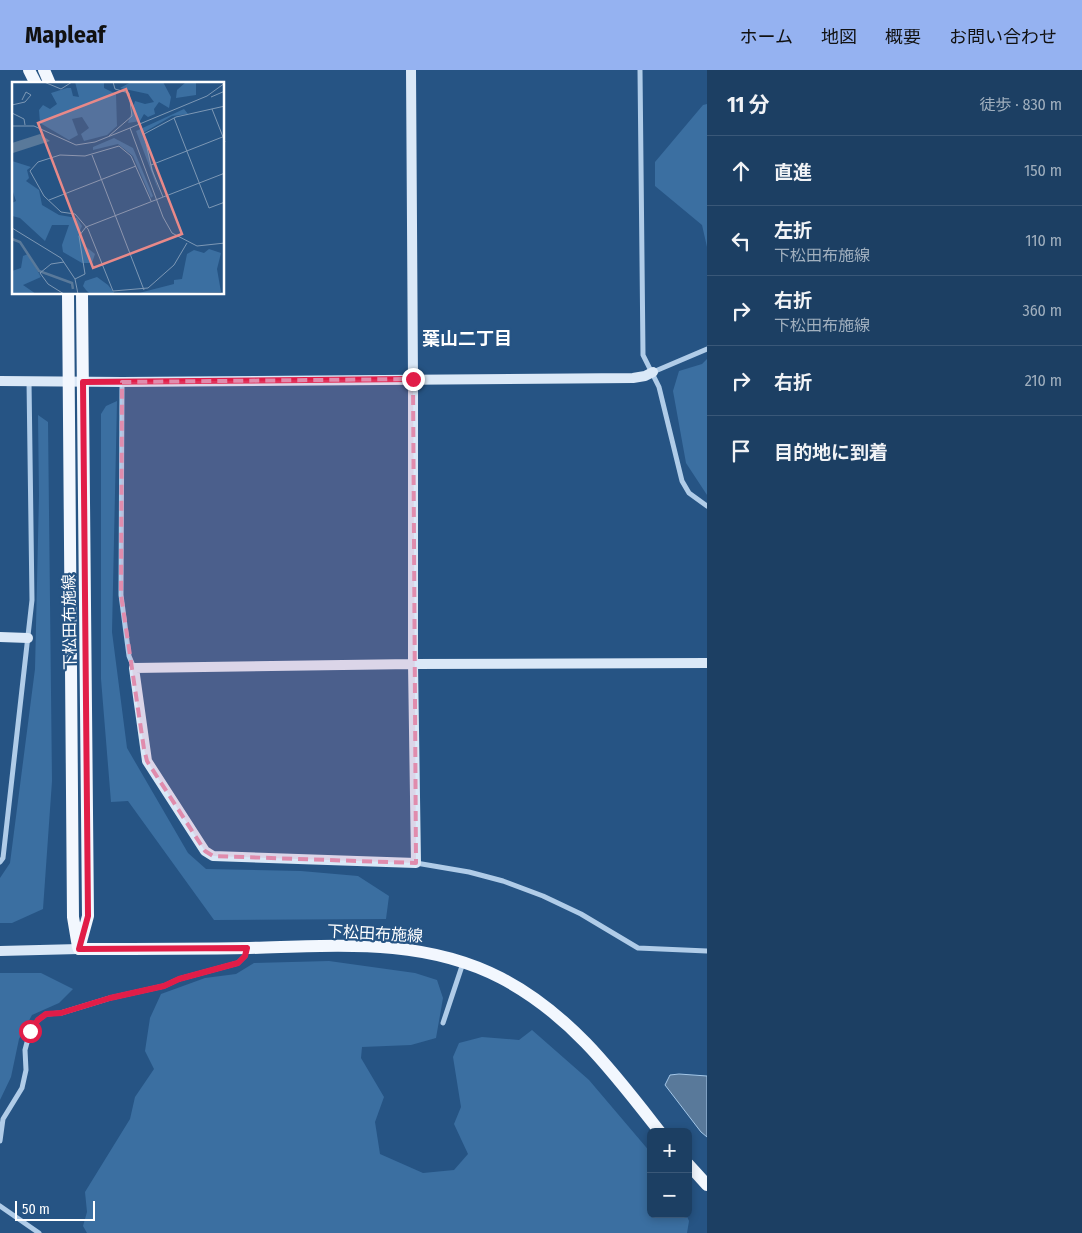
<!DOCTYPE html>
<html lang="ja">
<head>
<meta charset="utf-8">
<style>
	:root { --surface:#1c3f63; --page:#254669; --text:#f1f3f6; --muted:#a0afbe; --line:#3a5878; --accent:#95b2f1 }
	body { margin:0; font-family:"Fira Sans Condensed","Noto Sans JP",sans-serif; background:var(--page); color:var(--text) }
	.controls { position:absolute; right:15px; bottom:15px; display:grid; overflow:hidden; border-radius:8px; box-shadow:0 2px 8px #0003 }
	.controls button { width:45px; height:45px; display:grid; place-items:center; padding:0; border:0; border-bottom:1px solid var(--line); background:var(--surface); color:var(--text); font:25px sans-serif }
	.scale { position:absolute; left:15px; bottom:12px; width:80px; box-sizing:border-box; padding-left:5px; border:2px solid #fff; border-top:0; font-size:14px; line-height:18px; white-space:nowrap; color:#fff; -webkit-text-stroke:4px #265484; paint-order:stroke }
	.stop { position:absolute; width:15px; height:15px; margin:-11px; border:4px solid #e11d48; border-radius:50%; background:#fff }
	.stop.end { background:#e11d48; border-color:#fff; box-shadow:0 1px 5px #0008 }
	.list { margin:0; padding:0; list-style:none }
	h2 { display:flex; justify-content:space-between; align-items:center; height:65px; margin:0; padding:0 20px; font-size:21px }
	h2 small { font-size:16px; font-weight:400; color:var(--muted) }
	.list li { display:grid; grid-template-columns:32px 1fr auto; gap:15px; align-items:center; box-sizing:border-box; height:70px; padding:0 20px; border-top:1px solid var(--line) }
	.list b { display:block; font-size:19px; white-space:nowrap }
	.list p { margin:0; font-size:16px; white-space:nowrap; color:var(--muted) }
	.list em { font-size:16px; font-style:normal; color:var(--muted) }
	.icon { flex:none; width:28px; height:28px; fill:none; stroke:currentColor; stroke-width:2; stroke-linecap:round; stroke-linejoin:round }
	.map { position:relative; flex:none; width:707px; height:1163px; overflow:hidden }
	header { display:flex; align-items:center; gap:30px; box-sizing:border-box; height:70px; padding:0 25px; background:var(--accent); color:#111 }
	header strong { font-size:24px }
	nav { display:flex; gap:28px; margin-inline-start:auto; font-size:18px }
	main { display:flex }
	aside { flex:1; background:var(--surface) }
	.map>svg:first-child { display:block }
	.green { fill:#3b6fa1 }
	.water { fill:#59799a; stroke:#a4c7e8 }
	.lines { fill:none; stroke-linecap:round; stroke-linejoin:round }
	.street { stroke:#b0cce8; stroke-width:5 }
	.secondary { stroke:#dae8f7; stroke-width:10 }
	.primary { stroke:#f2f7fe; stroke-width:12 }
	.route { stroke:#e11d48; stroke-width:6 }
	.marked { fill:#e08cad; fill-opacity:0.2; stroke:#e08cad; stroke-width:4; stroke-dasharray:10 6; stroke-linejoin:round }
	.labels { text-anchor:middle; stroke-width:4.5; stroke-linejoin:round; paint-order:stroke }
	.street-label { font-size:16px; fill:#fff; stroke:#265484 }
	.neighbourhood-label { font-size:18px; font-weight:bold; fill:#fff; stroke:#265484 }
	.inset-river { fill:none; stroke:#59799a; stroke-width:2.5 }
	.inset-road { fill:none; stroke:#7d98b5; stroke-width:1 }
	.view { fill:#e88989; fill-opacity:0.15; stroke:#e88989; stroke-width:2.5 }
	.inset-edge { fill:none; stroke:#fff; stroke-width:2.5 }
</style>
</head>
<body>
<header>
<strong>Mapleaf</strong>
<nav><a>ホーム</a><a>地図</a><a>概要</a><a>お問い合わせ</a></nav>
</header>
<main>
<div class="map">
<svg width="707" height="1163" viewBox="0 0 707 1163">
	<rect width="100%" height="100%" fill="#265484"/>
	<!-- green -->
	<g class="green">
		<path d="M707,34V177L702,155L655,116V92L703,35Z"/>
		<path d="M707,289V425L686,393L673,321L679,301L702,294Z"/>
		<path d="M117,331L112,562L127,678L188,783L206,799L301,801L358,806L389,826L386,849L214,850L128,731L111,732L101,609V344L106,336Z"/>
		<path d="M38,345L48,352L52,711L43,839L12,853H0V808L10,793L35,599L39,426Z"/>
		<path d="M329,891L415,903L437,910L443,928L436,968L411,975L362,977L361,988L384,1027L375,1052L380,1084L423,1103L454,1100L468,1084L454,1054L461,1037L453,987L459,973L482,967L519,970L532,960L589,1010L651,1083V1144H686L689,1151L687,1163H87L83,1156L87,1142L85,1122L130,1049L135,1027L154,999L145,981L150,948L161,924L205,908L236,904L254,893Z"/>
		<path d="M0,903H41L73,919L59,933L32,945L19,969L11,1007L0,1030Z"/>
	</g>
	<!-- water -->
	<path class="water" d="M679,1004L707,1006V1067L701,1062L665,1015L670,1005Z"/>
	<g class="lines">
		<!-- street -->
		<g class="street">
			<path d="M640,0L643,285L659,317L682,411L689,423L707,436"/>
			<path d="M653,302L707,279"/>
			<path d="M122,312L121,525L129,586L134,598"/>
			<path d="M0,792L3,788L32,530L29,311"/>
			<path d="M416,793L469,802L503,811L543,826L581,844L638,878L707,881"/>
			<path d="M443,953L463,893"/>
			<path d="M0,1071L3,1049L22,1018L26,1000L25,980L30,961L38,950L46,944L61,943L110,928L164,916L179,909L238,893L245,886L247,879"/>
			<path d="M0,1136L39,1163"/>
		</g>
		<!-- secondary -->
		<g class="secondary">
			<path d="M411,0L413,309V594L416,793L213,786L205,781L147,691L134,598L413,594L707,593"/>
			<path d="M0,311L122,312L633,308L645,306L653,302"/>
			<path d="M0,567L28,568"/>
			<path d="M0,881L79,879"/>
		</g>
		<!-- primary -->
		<g class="primary">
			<path d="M29,0L36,14"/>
			<path d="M44,0L50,14"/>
			<path d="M68,224L73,847L78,877"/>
			<path d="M79,879L88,846L82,224"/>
			<path d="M79,879C135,879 192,879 249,878C335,876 422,867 501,908C569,943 614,1003 660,1062"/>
			<path d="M688,1094L707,1115"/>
		</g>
	</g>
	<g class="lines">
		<!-- route -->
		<path class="route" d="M30,961L38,950L46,944L61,943L110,928L164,916L179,909L238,893L245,886L247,878L79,879L88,846L83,312L413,309"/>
	</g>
	<!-- marked area -->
	<path class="marked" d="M413,309L416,793L213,786L205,781L147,691L144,679L121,525L122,312Z"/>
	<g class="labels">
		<!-- street labels -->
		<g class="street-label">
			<text transform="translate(69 552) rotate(-91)" y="6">下松田布施線</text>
			<text transform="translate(375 863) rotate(3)" y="6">下松田布施線</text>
		</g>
		<!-- neighbourhood labels -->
		<g class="neighbourhood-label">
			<text x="467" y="275">葉山二丁目</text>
		</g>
	</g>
	<!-- overview -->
	<g transform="translate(12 12)">
		<rect width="212" height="212" fill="#265484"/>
		<path d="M63,0H92V6L104,12L105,44L95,53L72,59L69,52L77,46L70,35L60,37L66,53L57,58L28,41L27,28L31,23L38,27L45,22L39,11L55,6H59L61,14L67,15ZM119,0H151L159,15L157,26L147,20L142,27L143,32L136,35L132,32L128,39L116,41L123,19L133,22L142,20L136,12L108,6ZM174,0H184V13L164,16L165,8ZM172,27L176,32L160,34L131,51L147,110L124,49ZM102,56L121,66L141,114L139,116L121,74L106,62L81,68V65ZM0,79L19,85L15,88L17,96L14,99L27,108L30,123L47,133L65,136L70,144L67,151L73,164L83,172L80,181H70L51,170L50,163L57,143H40L33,159L8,136L0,134V121L4,119L0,107ZM197,167L209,171L205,187L209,210L123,212L162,202V198L170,197L175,172L182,168L192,171ZM16,172L29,195L11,203L24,212H0V189L9,186L11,174ZM85,195L96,203L103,212H78L74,208L71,204L73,199Z" fill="#3b6fa1"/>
		<path d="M28,52L38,59L1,71L0,61Z" fill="#59799a"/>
		<path class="inset-river" d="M0,157L8,160L27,189L60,201L61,207"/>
		<path class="inset-road" d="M32,0L49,7L60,0M199,15L213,9M0,23L13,20L19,13L14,10L10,18M200,27L213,60M0,31L12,37L13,43M162,36L197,126L213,120M0,44H22L64,63L83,60L118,46M118,46L195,14L213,1M118,46L151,135L160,151L185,164L213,161M97,54L120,34L117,11L103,7L101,0M80,73L132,208M139,83L213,54M151,115L140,88L132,52L164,35L213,24M37,118L124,84M139,119L119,74L107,64L73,74L48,73L26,80L18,89L32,114L49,130L63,132L76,147L101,209L136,206L162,183L175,161M0,146L49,176L63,197L66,212M52,180L39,182L28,191L36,202L52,212M63,197L73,192L67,154L74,145L213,91"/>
		<path class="view" d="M114,7L170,152L81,186L26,41Z"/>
		<rect width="212" height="212" class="inset-edge"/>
	</g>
</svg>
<div class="controls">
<button>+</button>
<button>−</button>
</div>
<div class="scale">50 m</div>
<div class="stop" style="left:30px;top:961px"></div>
<div class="stop end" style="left:413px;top:309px"></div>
</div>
<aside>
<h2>11 分<small>徒歩 · 830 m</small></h2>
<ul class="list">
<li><svg class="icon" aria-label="ahead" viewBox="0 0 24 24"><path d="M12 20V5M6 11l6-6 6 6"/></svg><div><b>直進</b></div><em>150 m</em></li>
<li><svg class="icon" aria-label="left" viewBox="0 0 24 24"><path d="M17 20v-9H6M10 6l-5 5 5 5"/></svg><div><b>左折</b><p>下松田布施線</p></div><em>110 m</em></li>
<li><svg class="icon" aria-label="right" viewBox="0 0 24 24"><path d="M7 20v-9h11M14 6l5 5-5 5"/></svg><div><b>右折</b><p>下松田布施線</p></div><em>360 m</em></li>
<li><svg class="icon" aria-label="right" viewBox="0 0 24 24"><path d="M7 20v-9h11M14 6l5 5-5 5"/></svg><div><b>右折</b></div><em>210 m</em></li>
<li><svg class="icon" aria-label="arrive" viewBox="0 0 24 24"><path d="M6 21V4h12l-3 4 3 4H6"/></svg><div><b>目的地に到着</b></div></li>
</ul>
</aside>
</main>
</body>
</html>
